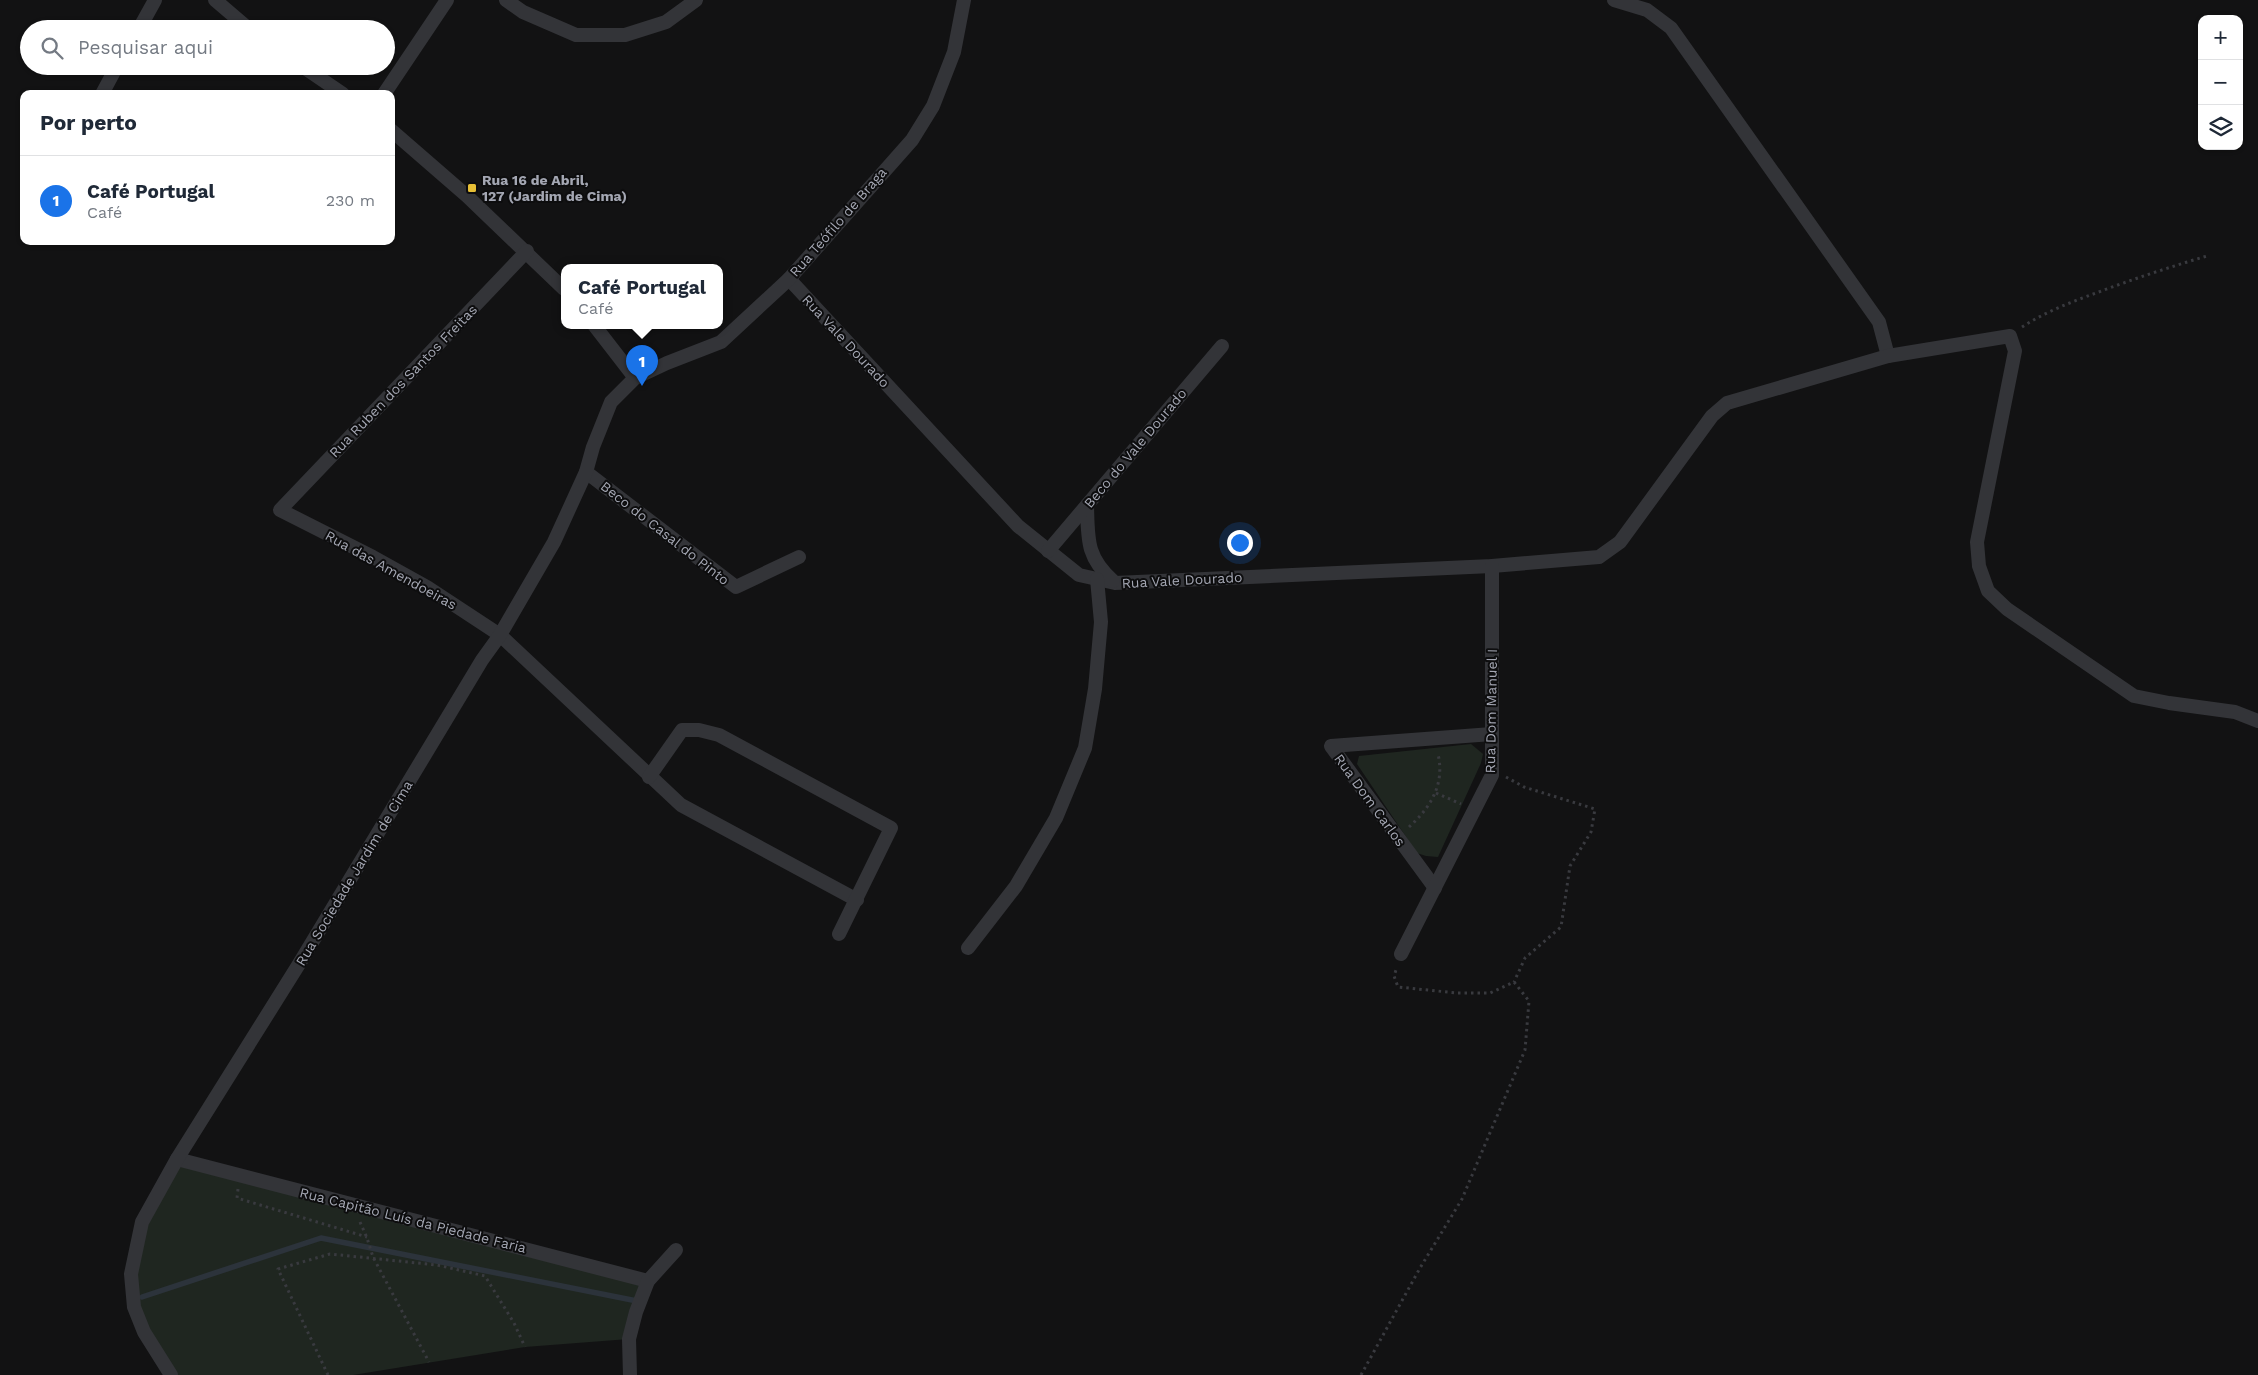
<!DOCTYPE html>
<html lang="pt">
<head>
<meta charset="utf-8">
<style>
	:root { --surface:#fff; --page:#f2f2f3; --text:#1f2937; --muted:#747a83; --line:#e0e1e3; --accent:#1a73e8 }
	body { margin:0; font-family:"Work Sans",sans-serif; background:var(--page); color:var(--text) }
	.controls { position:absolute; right:15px; top:15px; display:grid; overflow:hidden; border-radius:10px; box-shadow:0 1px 4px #0004 }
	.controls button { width:45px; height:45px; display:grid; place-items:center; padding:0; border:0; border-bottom:1px solid var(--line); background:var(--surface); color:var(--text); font:25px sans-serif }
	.you { position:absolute; left:1239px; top:542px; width:18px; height:18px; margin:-12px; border:4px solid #fff; border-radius:50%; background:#1a73e8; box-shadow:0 0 0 8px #1a73e833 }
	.badge { display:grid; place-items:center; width:32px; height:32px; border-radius:50%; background:var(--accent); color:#fff; font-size:16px; font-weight:700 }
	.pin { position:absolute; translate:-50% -41px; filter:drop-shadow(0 1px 2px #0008) }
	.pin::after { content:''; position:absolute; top:26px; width:18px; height:15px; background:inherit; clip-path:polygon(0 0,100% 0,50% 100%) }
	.popup { position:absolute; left:561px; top:264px; width:162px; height:65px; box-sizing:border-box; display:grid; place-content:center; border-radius:10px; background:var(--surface); filter:drop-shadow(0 1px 4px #0005); font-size:16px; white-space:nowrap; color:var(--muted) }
	.popup b { font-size:19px; color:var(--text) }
	.popup::after { content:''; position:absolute; left:50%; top:100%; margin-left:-10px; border:10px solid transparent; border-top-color:var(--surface) }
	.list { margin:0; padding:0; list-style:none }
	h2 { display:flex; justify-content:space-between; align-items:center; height:65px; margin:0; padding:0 20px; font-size:21px }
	h2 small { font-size:16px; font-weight:400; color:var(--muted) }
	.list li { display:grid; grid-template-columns:32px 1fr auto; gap:15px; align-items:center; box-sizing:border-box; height:90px; padding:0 20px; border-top:1px solid var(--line) }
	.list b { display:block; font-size:19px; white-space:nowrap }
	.list p { margin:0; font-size:16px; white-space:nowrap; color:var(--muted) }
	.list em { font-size:16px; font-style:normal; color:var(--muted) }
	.icon { flex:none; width:28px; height:28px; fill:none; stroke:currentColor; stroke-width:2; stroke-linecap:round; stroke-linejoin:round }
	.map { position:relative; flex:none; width:2258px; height:1375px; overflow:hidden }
	.search { position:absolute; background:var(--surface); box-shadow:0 1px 4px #0004; left:20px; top:20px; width:375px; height:55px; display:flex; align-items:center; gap:12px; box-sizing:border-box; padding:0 18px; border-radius:28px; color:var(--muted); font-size:19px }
	.panel { position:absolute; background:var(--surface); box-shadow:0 1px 4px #0004; left:20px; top:90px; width:375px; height:155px; border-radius:10px }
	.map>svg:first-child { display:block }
	.green { fill:#1f2620 }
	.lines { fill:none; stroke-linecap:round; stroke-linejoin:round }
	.stream { stroke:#2c333b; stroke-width:5.5 }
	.path { stroke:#393a3f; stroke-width:3; stroke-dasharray:2.5 4; stroke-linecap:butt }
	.street { stroke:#333438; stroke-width:14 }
	.poi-dot { fill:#e7bf36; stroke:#0d0d0e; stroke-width:2 }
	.labels { text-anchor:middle; stroke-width:4; stroke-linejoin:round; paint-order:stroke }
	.poi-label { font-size:14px; font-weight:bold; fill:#a4a7b3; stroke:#0d0d0e; text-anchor:start }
	.street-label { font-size:14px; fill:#a4a7b3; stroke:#0d0d0e }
</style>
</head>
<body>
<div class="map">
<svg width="2258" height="1375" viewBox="0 0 2258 1375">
	<rect width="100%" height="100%" fill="#121213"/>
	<!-- green -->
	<g class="green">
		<path d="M1471,744L1483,754L1481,763L1438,857L1426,856L1417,853L1357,764L1359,756Z"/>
		<path d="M177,1159L648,1281L629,1339L525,1347L353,1375H173L134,1307L142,1222Z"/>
	</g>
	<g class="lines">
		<!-- stream -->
		<path class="stream" d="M142,1297L321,1238L637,1301"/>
		<!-- path -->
		<g class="path">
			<path d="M2022,327C2045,312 2071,302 2096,293C2133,279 2170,267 2207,256"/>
			<path d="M1506,777L1524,787L1595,809L1591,832L1570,866L1561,927L1525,958L1514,982"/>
			<path d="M1436,793L1461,804"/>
			<path d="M1409,827C1431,807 1445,784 1438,754"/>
			<path d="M238,1189L237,1198L367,1237"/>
			<path d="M360,1222L367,1238L373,1257L429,1362"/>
			<path d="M328,1375L278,1269L330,1254L437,1265L485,1276L514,1323L525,1347"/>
			<path d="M1361,1375L1420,1268L1462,1199L1525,1050L1529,1001L1514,982L1490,993H1457L1398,987L1394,976L1397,967"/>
		</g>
		<!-- street -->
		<g class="street">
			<path d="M215,0L249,29"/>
			<path d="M506,0L523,12L576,35H625L666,22L696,0"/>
			<path d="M1614,0L1647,10L1671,28L1879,322L1888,356"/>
			<path d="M139,29L155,0"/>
			<path d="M302,66L343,94"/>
			<path d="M102,94L117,66"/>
			<path d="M384,94L447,0"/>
			<path d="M391,130L467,196L564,289"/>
			<path d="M527,251L280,510L373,557L427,587L500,635L681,805L857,900"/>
			<path d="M789,279L1018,526L1079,575L1115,583L1492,566L1599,557L1620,542L1712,416L1727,403L1888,356L2010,336L2015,351L1977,542L1979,566L1988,591L2007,609L2134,696L2169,703L2235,712L2258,721"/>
			<path d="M594,325L635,378"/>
			<path d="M586,472L736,587L799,557"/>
			<path d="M1087,505C1088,539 1086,557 1113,581"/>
			<path d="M1048,551L1222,346"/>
			<path d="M649,777L682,730H699L719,735L891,828L839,934"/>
			<path d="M1435,888L1331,746L1492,734"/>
			<path d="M968,948L1016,886L1056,818L1085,748L1095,689L1101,622L1097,579"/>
			<path d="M1401,954L1492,775V566"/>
			<path d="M177,1159L648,1281"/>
			<path d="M171,1375L144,1332L134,1307L131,1274L142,1222L177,1159L299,964L482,660L500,635L554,542L586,472L593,447L611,402L635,378L667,363L721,342L789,279L912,140L933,106L954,52L964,0"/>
			<path d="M630,1375L629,1339L636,1312L648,1281L676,1250"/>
		</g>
	</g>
	<!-- markers -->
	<rect class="poi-dot" x="467" y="183" width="10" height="10" rx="2.5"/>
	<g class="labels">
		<!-- poi labels -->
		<g class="poi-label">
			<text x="482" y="185">Rua 16 de Abril,<tspan x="482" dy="16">127 (Jardim de Cima)</tspan></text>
		</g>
		<!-- street labels -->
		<g class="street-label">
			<text transform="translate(838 222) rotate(-49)" y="5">Rua Teófilo de Braga</text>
			<text transform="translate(846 341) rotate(47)" y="5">Rua Vale Dourado</text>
			<text transform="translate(403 381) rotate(-46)" y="5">Rua Ruben dos Santos Freitas</text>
			<text transform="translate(1135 448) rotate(-50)" y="5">Beco do Vale Dourado</text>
			<text transform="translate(665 533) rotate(38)" y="5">Beco do Casal do Pinto</text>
			<text transform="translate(391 570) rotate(29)" y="5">Rua das Amendoeiras</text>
			<text transform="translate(1182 580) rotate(-3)" y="5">Rua Vale Dourado</text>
			<text transform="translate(1491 711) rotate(-89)" y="5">Rua Dom Manuel I</text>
			<text transform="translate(1370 800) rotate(54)" y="5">Rua Dom Carlos</text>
			<text transform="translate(354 873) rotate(-59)" y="5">Rua Sociedade Jardim de Cima</text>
			<text transform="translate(413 1220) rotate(14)" y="5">Rua Capitão Luís da Piedade Faria</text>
		</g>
	</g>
</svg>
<div class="controls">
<button>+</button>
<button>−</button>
<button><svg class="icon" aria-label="layers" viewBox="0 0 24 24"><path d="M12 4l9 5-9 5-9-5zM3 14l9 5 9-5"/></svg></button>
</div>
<div class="you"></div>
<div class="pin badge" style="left:642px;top:386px">1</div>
<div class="popup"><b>Café Portugal</b>Café</div>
<div class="search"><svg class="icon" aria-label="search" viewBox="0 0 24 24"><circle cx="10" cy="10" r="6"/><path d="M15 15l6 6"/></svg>Pesquisar aqui</div>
<section class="panel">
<h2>Por perto<small></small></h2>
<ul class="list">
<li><span class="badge">1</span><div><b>Café Portugal</b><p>Café</p></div><em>230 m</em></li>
</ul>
</section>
</div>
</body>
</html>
